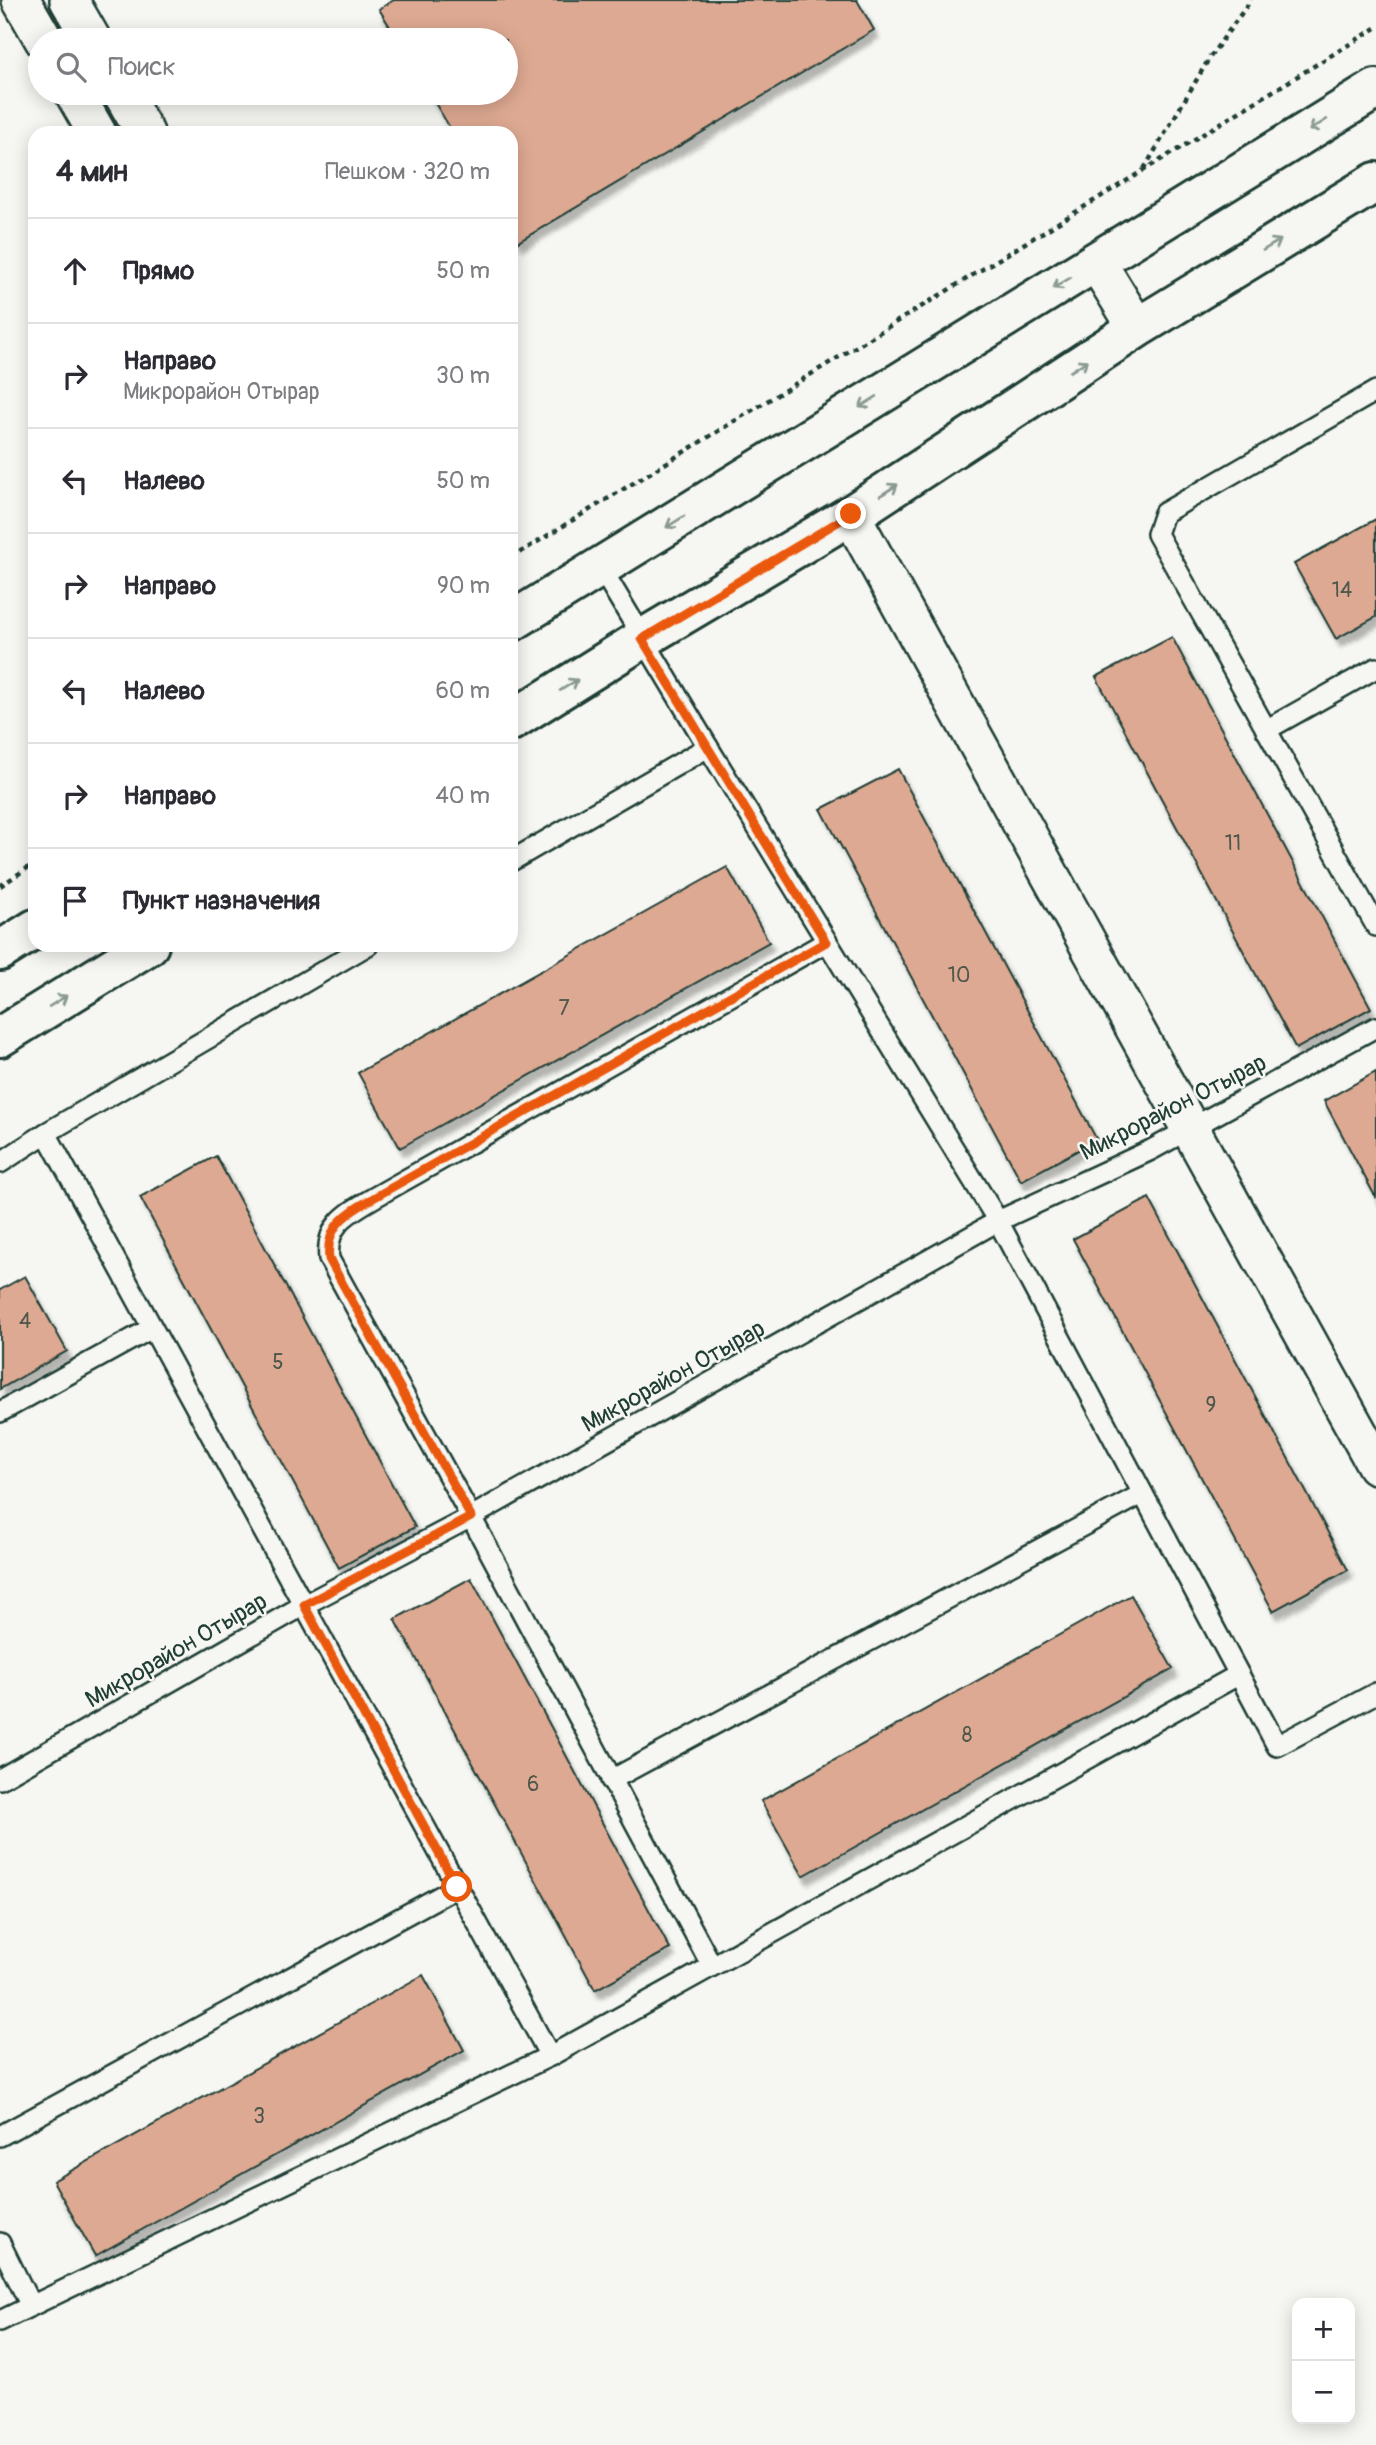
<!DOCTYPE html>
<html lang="ru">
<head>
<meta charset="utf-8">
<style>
	:root { --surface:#fff; --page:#f7f7f7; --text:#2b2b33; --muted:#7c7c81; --line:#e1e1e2 }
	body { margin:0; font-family:Pangolin,sans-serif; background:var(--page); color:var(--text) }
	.controls { position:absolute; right:21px; bottom:21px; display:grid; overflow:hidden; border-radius:14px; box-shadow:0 4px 18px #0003 }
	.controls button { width:63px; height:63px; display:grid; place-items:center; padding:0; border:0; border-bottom:2px solid var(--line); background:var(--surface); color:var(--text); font:35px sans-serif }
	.stop { position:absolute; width:21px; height:21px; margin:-16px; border:5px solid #ea580c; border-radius:50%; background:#fff }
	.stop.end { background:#ea580c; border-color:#fff; box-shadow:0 2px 7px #0008 }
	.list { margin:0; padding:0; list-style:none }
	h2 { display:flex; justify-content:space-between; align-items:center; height:91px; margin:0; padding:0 28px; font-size:30px }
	h2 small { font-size:23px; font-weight:400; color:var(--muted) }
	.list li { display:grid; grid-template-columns:46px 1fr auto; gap:21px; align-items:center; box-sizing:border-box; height:105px; padding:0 28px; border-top:2px solid var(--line) }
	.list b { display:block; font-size:26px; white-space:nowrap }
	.list p { margin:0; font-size:23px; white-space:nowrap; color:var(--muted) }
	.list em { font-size:23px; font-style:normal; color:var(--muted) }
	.icon { flex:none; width:38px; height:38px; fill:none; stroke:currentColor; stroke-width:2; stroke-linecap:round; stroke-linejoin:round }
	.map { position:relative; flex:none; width:1376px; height:2445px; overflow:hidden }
	.search { position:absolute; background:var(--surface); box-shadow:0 4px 18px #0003; left:28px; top:28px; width:490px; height:77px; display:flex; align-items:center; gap:18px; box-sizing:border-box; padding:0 24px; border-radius:38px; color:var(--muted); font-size:26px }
	.panel { position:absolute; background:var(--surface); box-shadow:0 4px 18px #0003; left:28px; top:126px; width:490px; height:826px; border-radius:21px }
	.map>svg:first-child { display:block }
	.building { fill:#dea992; stroke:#1f3d34; stroke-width:2; filter:url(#shadow) }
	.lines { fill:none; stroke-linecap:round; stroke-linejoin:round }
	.service-casing { stroke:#1f3d34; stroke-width:24 }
	.minor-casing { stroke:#1f3d34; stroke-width:42 }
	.tertiary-casing { stroke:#1f3d34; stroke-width:44 }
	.path { stroke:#1f3d34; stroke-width:4.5; stroke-dasharray:5 5; stroke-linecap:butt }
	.service { stroke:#f6f6f2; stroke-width:19 }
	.minor { stroke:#f6f6f2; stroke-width:37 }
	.tertiary { stroke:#f6f6f2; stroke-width:38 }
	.oneway { stroke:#8a9a93 }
	.route { stroke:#ea580c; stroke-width:9 }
	.labels { text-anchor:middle; stroke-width:5; stroke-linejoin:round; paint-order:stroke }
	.number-label { font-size:21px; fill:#4f584c }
	.street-label { font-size:24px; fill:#1f3d34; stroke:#f6f6f2 }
</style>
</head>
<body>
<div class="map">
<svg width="1376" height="2445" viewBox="0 0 1376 2445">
	<defs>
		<filter id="shadow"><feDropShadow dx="4.5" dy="8" stdDeviation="2" flood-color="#0004"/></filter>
	</defs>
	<rect width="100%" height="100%" fill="#f6f6f2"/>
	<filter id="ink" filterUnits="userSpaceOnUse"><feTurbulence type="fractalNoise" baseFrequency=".0143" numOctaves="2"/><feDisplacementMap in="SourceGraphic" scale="14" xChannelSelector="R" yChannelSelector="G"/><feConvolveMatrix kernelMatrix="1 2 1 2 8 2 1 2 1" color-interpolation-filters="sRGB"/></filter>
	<g filter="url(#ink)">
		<!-- building -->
		<g class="building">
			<path d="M394,0H857L874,30L518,242L511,230V133H453L429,93H506V40H398L379,9Z"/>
			<path d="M1376,519V617L1336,639L1294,564Z"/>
			<path d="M1172,637L1371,1008L1296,1049L1096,677Z"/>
			<path d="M898,769L1097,1140L1021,1181L821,809Z"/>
			<path d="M727,867L769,942L400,1148L358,1073Z"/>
			<path d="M1376,1072V1198L1324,1101Z"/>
			<path d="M216,1156L415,1527L339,1568L140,1197Z"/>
			<path d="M1149,1198L1348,1570L1273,1611L1073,1239Z"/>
			<path d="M25,1276L67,1351L0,1389V1290Z"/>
			<path d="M471,1578L670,1949L595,1990L395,1619Z"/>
			<path d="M1131,1595L1173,1669L803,1876L761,1801Z"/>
			<path d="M423,1975L464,2050L95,2256L53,2181Z"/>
		</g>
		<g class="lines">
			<!-- service casing -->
			<g class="service-casing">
				<g id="service">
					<path d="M1376,391L1164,513L1157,534L1376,926"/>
					<path d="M601,568L708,747L998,1221L1277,1746L1376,1693"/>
					<path d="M1266,730L1376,668"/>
					<path d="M511,861L708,747"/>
					<path d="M46,1133L550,2056"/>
					<path d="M0,1163L46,1133L368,945"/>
					<path d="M0,1412L152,1328"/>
					<path d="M0,1779L304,1605L471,1517L998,1221L1151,1150L1376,1027"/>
					<path d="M611,1780L1142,1494"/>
					<path d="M712,1966L471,1517L329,1259C325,1224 348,1213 375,1197L826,942"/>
					<path d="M0,2136L457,1887"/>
					<path d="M0,2243L31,2306"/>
					<path d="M0,2321L550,2056L1238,1675"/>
				</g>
			</g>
			<!-- minor casing -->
			<g class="minor-casing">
				<g id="minor">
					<path d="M21,0L44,40"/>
					<path d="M69,0L92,40"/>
					<path d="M74,93L97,133"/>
					<path d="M122,93L145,133"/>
					<path d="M1096,261L1137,328"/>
					<path d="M851,515L1376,1465"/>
				</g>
			</g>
			<!-- tertiary casing -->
			<g class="tertiary-casing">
				<g id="tertiary">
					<path d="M511,622L1376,89"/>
					<path d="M511,721L642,639L851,515L1137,328L1376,182"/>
					<path d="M0,951L35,929"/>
					<path d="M0,1037L149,945"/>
				</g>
			</g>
			<!-- path -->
			<g class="path">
				<path d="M1144,169L1210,57L1251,0"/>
				<path d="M511,558L1376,28"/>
				<path d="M0,886L35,863"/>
			</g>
			<!-- service -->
			<use href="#service" class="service"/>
			<!-- minor -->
			<use href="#minor" class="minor"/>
			<!-- tertiary -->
			<use href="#tertiary" class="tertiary"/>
		</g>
		<!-- one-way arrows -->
		<defs><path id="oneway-shaft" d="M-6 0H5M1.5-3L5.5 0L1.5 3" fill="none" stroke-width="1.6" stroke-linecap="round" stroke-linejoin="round" transform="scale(1.75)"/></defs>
		<g class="oneway">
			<use href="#oneway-shaft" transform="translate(1318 125) rotate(148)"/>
			<use href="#oneway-shaft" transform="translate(1272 245) rotate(-31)"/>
			<use href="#oneway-shaft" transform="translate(1062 283) rotate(148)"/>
			<use href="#oneway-shaft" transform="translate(1079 366) rotate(-33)"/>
			<use href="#oneway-shaft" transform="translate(868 402) rotate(148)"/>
			<use href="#oneway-shaft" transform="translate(889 490) rotate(-33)"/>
			<use href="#oneway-shaft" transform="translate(675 522) rotate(148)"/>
			<use href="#oneway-shaft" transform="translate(569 685) rotate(-32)"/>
			<use href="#oneway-shaft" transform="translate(58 1001) rotate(-32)"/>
		</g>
	</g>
	<g class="lines" filter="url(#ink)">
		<!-- route -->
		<path class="route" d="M457,1887L304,1605L471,1517L329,1259C325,1224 348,1213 375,1197L826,942L642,639L851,514"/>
	</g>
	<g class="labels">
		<!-- number labels -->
		<g class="number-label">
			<text x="1342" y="597">14</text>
			<text x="1233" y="850">11</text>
			<text x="959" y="982">10</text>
			<text x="564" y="1015">7</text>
			<text x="25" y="1328">4</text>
			<text x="278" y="1369">5</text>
			<text x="1211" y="1412">9</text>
			<text x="967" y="1742">8</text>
			<text x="533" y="1791">6</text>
			<text x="259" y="2123">3</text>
		</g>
		<!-- street labels -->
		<g class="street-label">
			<text transform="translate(1173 1107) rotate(-27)" y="8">Микрорайон Отырар</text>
			<text transform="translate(673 1376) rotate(-29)" y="8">Микрорайон Отырар</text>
			<text transform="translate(176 1650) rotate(-30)" y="8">Микрорайон Отырар</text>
		</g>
	</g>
</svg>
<div class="controls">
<button>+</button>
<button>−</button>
</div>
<div class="stop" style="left:457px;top:1887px"></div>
<div class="stop end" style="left:851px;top:514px"></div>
<div class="search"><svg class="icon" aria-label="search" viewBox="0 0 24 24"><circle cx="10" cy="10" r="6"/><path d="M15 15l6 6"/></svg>Поиск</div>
<section class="panel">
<h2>4 мин<small>Пешком · 320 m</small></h2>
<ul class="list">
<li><svg class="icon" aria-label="ahead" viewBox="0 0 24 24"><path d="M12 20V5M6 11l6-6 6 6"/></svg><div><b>Прямо</b></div><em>50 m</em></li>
<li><svg class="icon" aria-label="right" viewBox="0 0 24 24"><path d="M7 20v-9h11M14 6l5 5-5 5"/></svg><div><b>Направо</b><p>Микрорайон Отырар</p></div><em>30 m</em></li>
<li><svg class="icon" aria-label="left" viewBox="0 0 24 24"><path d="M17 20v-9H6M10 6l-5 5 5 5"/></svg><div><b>Налево</b></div><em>50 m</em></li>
<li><svg class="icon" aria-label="right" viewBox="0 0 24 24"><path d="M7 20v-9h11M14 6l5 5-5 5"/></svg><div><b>Направо</b></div><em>90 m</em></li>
<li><svg class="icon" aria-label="left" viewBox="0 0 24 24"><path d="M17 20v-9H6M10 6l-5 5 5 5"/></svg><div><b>Налево</b></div><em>60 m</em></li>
<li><svg class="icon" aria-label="right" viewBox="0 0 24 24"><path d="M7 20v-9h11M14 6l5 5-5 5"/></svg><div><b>Направо</b></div><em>40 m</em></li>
<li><svg class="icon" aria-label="arrive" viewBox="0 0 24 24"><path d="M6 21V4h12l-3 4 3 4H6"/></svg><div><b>Пункт назначения</b></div></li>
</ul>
</section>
</div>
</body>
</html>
